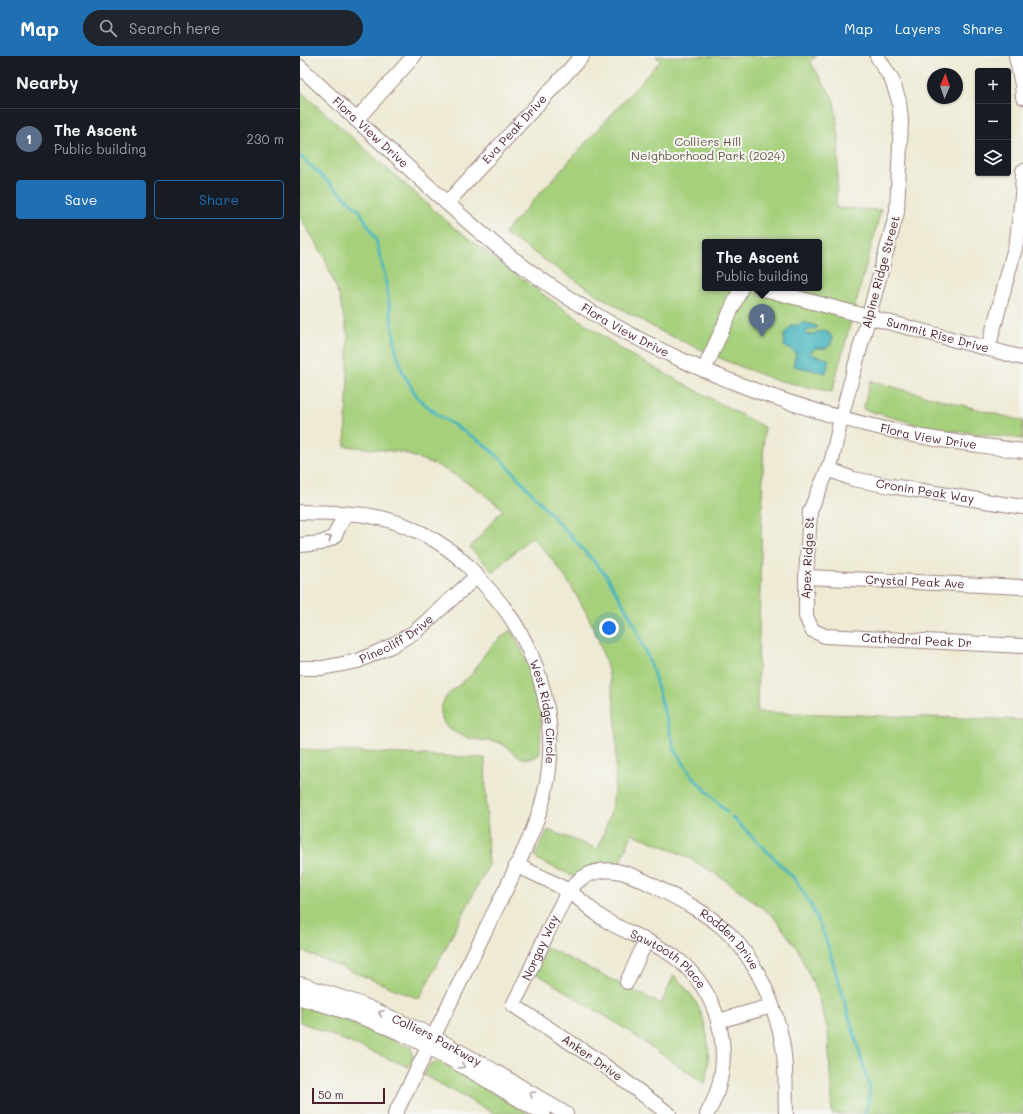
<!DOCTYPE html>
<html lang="en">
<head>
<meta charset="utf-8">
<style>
	:root { --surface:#171b24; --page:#20242c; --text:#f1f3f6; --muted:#9ea1a6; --line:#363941; --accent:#1f6fb2 }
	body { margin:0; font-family:Mali,sans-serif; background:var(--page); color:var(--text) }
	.controls { position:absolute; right:12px; top:12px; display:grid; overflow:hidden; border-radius:4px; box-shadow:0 1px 3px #0004 }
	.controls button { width:36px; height:36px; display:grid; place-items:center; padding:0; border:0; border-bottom:1px solid var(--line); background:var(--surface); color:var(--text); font:20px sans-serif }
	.compass { position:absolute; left:627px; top:12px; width:36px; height:36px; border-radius:50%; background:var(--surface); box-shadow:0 1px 3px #0004; rotate:2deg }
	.scale { position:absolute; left:12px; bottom:10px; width:73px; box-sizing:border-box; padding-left:4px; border:2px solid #4a1f2b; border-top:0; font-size:11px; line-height:14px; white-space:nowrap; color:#4a1f2b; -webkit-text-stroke:3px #f6f6f2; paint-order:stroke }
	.you { position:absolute; left:309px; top:572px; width:14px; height:14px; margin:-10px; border:3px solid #fff; border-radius:50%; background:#1a73e8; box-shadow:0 0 0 6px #1a73e833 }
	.badge { display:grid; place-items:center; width:26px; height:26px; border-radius:50%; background:var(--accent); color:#fff; font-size:13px; font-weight:700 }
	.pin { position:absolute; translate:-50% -33px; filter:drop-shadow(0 1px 2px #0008) }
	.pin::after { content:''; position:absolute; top:21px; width:14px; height:12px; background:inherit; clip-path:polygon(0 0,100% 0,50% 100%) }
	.popup { position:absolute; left:402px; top:183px; width:120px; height:52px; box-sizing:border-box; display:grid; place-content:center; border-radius:4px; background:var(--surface); filter:drop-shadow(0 1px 3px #0005); font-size:13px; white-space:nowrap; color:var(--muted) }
	.popup b { font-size:15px; color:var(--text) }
	.popup::after { content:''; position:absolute; left:50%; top:100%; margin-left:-8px; border:8px solid transparent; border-top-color:var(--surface) }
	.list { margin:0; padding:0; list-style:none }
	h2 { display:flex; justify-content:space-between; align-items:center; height:52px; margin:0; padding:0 16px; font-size:17px }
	h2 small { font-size:13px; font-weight:400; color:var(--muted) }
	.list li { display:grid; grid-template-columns:26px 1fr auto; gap:12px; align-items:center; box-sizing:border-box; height:60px; padding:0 16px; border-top:1px solid var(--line) }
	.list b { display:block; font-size:15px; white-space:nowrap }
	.list p { margin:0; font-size:13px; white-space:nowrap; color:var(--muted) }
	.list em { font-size:13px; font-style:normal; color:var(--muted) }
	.actions { display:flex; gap:8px; padding:12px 16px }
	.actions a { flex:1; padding:9px 0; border:1px solid var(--accent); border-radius:4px; text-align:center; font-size:14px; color:var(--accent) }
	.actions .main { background:var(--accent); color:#fff }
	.icon { flex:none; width:22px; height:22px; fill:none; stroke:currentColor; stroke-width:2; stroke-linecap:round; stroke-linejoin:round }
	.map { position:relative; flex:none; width:723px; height:1058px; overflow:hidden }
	header { display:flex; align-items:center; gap:24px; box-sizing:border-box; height:56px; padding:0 20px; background:var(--accent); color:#fff }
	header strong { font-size:19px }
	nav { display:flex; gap:22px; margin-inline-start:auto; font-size:14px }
	.search { width:280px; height:36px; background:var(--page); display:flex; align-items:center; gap:10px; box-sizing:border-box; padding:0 14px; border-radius:22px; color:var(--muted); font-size:15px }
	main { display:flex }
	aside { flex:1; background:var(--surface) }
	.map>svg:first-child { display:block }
	.green { fill:#a6d07c; stroke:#787854; fill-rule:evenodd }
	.water { fill:#47b6be; stroke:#486a74 }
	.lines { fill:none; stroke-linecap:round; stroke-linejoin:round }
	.stream { stroke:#47b6be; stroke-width:3 }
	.minor-casing { stroke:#9c8480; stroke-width:16 }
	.minor { stroke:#fff; stroke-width:14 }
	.oneway { stroke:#ae9aa0 }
	.labels { text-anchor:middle; stroke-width:4; stroke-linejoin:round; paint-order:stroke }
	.street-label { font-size:12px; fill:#4a1f2b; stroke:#f6f6f2 }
	.park-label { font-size:12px; fill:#665443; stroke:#f6f6f2 }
</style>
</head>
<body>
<header>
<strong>Map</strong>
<div class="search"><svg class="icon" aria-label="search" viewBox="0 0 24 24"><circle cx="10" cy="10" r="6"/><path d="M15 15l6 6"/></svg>Search here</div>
<nav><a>Map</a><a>Layers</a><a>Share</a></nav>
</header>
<main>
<aside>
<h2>Nearby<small></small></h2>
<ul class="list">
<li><span class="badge" style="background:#5c6f8a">1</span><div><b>The Ascent</b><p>Public building</p></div><em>230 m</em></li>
</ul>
<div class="actions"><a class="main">Save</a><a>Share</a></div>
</aside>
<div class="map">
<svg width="723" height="1058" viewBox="0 0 723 1058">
	<rect width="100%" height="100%" fill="#f6f6f2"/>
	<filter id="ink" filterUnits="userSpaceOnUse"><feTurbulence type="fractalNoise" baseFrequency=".025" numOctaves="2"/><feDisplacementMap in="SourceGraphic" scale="8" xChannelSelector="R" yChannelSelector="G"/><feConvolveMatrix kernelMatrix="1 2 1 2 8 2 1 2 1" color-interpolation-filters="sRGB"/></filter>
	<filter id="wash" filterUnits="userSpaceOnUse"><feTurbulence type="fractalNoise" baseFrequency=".012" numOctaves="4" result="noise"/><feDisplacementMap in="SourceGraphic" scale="16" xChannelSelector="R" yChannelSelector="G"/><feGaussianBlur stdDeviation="0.9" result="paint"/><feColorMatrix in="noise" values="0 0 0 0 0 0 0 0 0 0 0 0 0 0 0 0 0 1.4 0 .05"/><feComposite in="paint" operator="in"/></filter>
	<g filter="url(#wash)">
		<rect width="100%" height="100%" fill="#eeead4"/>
		<!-- green -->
		<g class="green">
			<path d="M356,0H517L510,5L534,44L539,82L536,152L581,154L532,336L472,323L429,306L362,276L299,240L204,177L360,5ZM405,186H519V232H405Z"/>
			<path d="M0,35L152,170L241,237L329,298L464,371L457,656L723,664V1058H532L528,974L517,936L497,892L473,860L428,826L391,803L361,789L332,778L320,808C300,808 291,807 275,821L238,804L235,799L248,774L298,793C302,782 306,770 310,758C315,739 316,718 316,698C319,627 299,567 257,510C250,500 240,490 231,481L193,516L170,492L203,453L173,430L139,410L101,396L45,390L48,322V281L39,240L24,200L0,161Z"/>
			<path d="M570,325L723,365V383L629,372L563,353Z"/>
			<path d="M211,574C222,594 232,614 238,636C243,656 240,678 240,698C221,713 210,689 197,686C189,684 181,685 173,683C161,681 142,672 141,659C139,639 160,630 171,619C178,611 181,601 188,594C194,586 204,580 211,574Z"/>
			<path d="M0,693L185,702L188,810L119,943L0,894Z"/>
			<path d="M246,891L361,948L374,919C379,925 384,930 389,936C409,962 412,997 405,1028L321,970L234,916Z"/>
			<path d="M0,950L34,960L111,992L113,1001L109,1011L0,966Z"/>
			<path d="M139,1005L229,1058H195L124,1019L130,1008Z"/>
		</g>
		<!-- water -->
		<path class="water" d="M502,266L517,270V272L507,275L506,279C514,279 520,273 527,276C534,279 534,290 526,292C523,293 519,292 516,292L509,298L529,303L526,317L493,310L496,297L484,290V278L492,269H498Z"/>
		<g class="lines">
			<!-- stream -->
			<g class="stream">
				<path d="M0,100L60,155L76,184L85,220L96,294L103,317L118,342L138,359L181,386L201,403L307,520L334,567L353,615L375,694L392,720L427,756"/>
				<path d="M432,761L494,822L509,845L526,883L570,1032L565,1058"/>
			</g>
		</g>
	</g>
	<g filter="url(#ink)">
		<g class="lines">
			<!-- minor casing -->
			<g class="minor-casing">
				<g id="minor">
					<path id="s1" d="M577,0L592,24L599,45L601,65L597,156L541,362L532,404L510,455L506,521V560L512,574L525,580L723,590"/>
					<path d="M716,0L722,29L723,41"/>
					<path id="s2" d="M0,11C37,46 74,80 111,114C139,140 167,166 197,190C312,283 450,343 594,375C636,385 680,389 723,395"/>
					<path d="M56,64L114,0"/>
					<path id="s3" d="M147,147L282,0"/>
					<path id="s4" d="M460,232L723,302"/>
					<path d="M688,293L717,184L722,140L723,115"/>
					<path d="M404,314L441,232"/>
					<path id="s5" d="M528,413L553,423L591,430L723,451"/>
					<path id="s6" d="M0,456C23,457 48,456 71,460C106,466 143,485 168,510C176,519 184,528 192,537C242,594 264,677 241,751C227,794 204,836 184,877C155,937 125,998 95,1058"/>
					<path d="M0,489L21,487L34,481L45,458"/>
					<path id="s7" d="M506,521L723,531"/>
					<path id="s8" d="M0,612H22L58,605L91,590L116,575L177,520"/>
					<path id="s9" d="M216,809C232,817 257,827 271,837C283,845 294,857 307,865C329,878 355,886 376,902C423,939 437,1006 407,1058"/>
					<path d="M327,926L346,885"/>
					<path id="s10" d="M0,928L58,947L124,976L191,1013L266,1058"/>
					<path d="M0,942C41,953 82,967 119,986C161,1008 202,1033 243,1058"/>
					<path d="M418,965L472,950"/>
					<path id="s11" d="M369,1058L297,1004L213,949C222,932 230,915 238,897C247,879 265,832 282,822C307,806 332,818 356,831C379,843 403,855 423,872C452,897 471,939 480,976C487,1003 485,1031 486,1058"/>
				</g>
			</g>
			<!-- minor -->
			<use href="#minor" class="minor"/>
		</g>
		<!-- one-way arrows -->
		<defs><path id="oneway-chevron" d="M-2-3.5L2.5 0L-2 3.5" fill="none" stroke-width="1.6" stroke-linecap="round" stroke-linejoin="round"/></defs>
		<g class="oneway">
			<use href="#oneway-chevron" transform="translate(29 482) rotate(-32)"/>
			<use href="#oneway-chevron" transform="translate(81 957) rotate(-158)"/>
			<use href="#oneway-chevron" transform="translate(162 1010) rotate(30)"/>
			<use href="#oneway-chevron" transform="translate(232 1038) rotate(-149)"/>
		</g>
	</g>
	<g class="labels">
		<!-- street labels -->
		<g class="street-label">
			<text dy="4" stroke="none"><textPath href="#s3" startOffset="100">Eva Peak Drive</textPath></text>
			<text dy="4" stroke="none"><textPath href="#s2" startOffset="96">Flora View Drive</textPath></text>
			<text transform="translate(581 216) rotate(-75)" y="4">Alpine Ridge Street</text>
			<text dy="4" stroke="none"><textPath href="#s2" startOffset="420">Flora View Drive</textPath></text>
			<text dy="4" stroke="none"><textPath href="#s4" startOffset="184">Summit Rise Drive</textPath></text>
			<text dy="4" stroke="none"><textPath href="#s2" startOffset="743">Flora View Drive</textPath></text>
			<text dy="4" stroke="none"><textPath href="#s5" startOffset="100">Cronin Peak Way</textPath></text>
			<text transform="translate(508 502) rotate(-87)" y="4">Apex Ridge St</text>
			<text dy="4" stroke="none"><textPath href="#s7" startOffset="109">Crystal Peak Ave</textPath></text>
			<text dy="4" stroke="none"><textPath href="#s8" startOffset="103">Pinecliff Drive</textPath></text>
			<text dy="4" stroke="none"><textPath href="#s1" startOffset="700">Cathedral Peak Dr</textPath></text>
			<text dy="4" stroke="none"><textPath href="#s6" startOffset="350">West Ridge Circle</textPath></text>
			<text dy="4" stroke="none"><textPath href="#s11" startOffset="506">Rodden Drive</textPath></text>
			<text dy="4" stroke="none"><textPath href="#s11" startOffset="254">Norgay Way</textPath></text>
			<text dy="4" stroke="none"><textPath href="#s9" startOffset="180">Sawtooth Place</textPath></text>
			<text dy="4" stroke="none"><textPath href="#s10" startOffset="148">Colliers Parkway</textPath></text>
			<text transform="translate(292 1002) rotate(35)" y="4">Anker Drive</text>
		</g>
		<!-- park labels -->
		<g class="park-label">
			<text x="408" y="90">Colliers Hill<tspan x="408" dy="14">Neighborhood Park (2024)</tspan></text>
		</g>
	</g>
</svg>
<div class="controls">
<button>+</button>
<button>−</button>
<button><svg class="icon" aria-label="layers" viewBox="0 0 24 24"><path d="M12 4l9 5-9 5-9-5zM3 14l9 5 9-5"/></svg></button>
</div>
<svg class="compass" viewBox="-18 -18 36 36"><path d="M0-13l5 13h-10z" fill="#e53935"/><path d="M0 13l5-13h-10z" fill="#9ea1a6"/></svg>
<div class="scale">50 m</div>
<div class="you"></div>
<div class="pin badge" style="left:462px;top:281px;background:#5c6f8a">1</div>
<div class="popup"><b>The Ascent</b>Public building</div>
</div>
</main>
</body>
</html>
